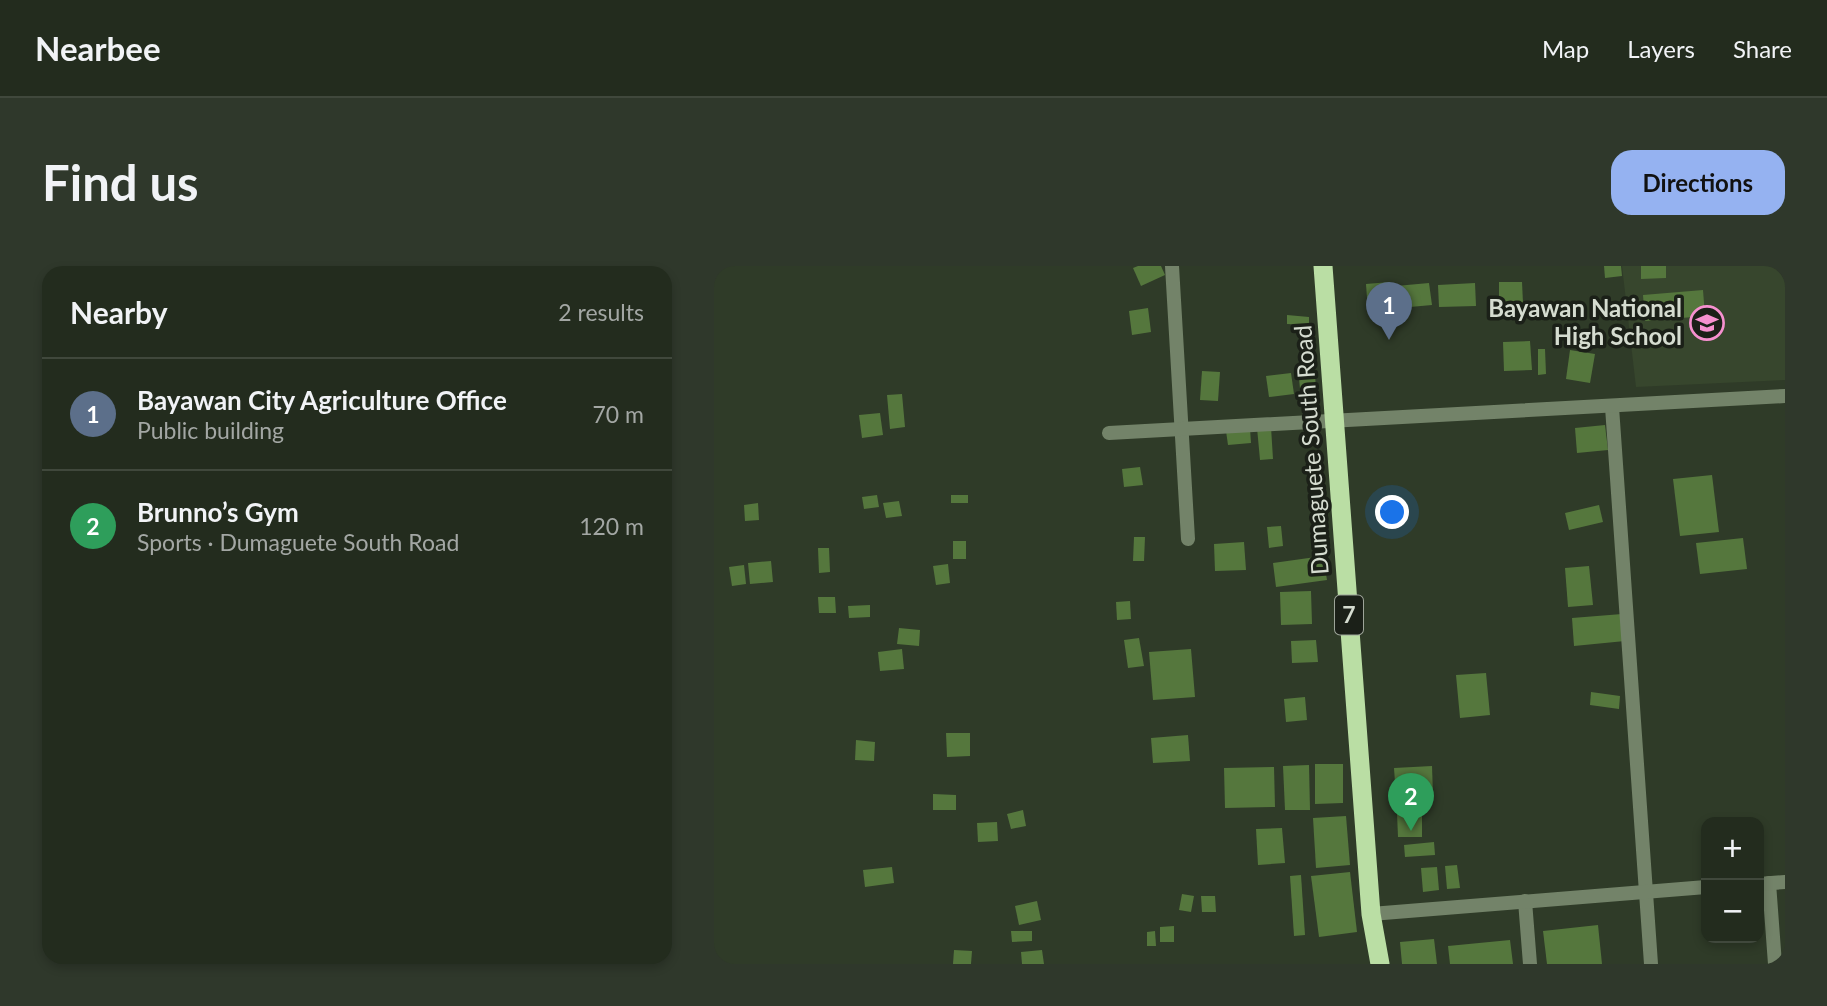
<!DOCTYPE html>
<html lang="en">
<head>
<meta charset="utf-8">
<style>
	:root { --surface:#232c1e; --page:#2f382b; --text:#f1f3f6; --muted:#a3a7a4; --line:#40483c; --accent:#95b2f1 }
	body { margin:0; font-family:Lato,sans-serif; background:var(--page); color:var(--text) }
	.controls { position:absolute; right:21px; bottom:21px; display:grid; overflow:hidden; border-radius:14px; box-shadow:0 4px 10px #0003 }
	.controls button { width:63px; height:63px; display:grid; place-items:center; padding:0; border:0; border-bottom:2px solid var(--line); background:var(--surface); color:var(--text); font:35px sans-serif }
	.you { position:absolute; left:679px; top:247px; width:24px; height:24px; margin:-18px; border:5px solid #fff; border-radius:50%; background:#1a73e8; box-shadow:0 0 0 10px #1a73e833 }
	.badge { display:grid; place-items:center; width:46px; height:46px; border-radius:50%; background:var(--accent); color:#fff; font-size:23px; font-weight:700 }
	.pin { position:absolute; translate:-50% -58px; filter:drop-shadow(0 2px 4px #0008) }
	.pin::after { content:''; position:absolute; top:37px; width:24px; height:21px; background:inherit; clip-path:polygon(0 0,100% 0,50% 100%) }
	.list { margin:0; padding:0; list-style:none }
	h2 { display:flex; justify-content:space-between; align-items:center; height:91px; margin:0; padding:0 28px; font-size:30px }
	h2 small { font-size:23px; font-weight:400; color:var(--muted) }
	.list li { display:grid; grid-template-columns:46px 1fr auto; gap:21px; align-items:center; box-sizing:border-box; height:112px; padding:0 28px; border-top:2px solid var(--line) }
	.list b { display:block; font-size:26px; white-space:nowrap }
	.list p { margin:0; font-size:23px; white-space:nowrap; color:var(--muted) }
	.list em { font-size:23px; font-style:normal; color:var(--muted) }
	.map { position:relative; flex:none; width:1071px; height:698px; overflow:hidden; border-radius:21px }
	header { display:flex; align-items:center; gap:42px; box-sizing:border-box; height:98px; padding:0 35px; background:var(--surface); border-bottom:2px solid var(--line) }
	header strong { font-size:33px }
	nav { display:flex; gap:38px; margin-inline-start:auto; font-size:24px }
	.intro { display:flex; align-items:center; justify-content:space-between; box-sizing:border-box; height:168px; padding:0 42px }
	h1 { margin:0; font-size:49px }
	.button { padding:18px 32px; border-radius:21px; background:var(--accent); color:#111; font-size:24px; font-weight:700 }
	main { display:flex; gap:42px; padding:0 42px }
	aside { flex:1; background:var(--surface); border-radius:21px; box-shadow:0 4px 10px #0003 }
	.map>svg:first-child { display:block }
	.built { fill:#37462d }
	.building { fill:#55773d }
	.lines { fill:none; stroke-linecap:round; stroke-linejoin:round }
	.minor { stroke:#738369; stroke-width:14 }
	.trunk { stroke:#badea4; stroke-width:19 }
	.labels { text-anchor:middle; stroke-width:7; stroke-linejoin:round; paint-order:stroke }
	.shield { fill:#1b2018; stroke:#9da499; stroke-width:2 }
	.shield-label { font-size:23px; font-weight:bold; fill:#d5dcd0 }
	.poi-label { font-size:24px; font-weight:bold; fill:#d5dcd0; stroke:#1b2018; text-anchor:end }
	.street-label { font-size:24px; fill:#d5dcd0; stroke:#1b2018 }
</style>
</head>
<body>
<header>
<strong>Nearbee</strong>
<nav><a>Map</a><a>Layers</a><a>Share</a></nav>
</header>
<div class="intro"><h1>Find us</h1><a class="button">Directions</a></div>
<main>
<aside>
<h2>Nearby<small>2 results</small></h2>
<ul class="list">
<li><span class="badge" style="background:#5c6f8a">1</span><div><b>Bayawan City Agriculture Office</b><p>Public building</p></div><em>70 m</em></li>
<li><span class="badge" style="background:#2e9e5b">2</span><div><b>Brunno’s Gym</b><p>Sports · Dumaguete South Road</p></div><em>120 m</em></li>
</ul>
</aside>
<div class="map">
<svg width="1071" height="698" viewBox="0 0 1071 698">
	<rect width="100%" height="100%" fill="#2f3b28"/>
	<!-- built -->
	<path class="built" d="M908,0H1071V114L922,121Z"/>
	<!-- building -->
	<g class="building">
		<path d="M424,0H447L451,9L427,20L419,2Z"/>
		<path d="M890,0H907L908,10L891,12Z"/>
		<path d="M927,0H952V12L927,13Z"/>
		<path d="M676,16L677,45L654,46L652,18Z"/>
		<path d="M785,16H808L809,37H785Z"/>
		<path d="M715,17L718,39L685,42L682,20Z"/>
		<path d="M761,17L762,40L725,41L724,19Z"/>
		<path d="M989,24L991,50L931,55L929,29Z"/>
		<path d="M434,42L437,66L418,69L415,45Z"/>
		<path d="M573,49L595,51V59L573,58Z"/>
		<path d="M816,75L818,104L790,105L789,76Z"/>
		<path d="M824,83H831L832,108L824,109Z"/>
		<path d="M856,84L881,88L876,117L852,113Z"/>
		<path d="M600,100L603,131L587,133L584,102Z"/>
		<path d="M488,105L506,106L504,135L486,134Z"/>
		<path d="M577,107L580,128L555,131L552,110Z"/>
		<path d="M188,128L191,161L176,163L173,129Z"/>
		<path d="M166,147L169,169L148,172L145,149Z"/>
		<path d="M891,159L894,184L863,187L861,162Z"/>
		<path d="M557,161L559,193L546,194L543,162Z"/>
		<path d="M536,163L537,177L514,179L512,165Z"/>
		<path d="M426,201L429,219L410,221L408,203Z"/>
		<path d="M998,209L1005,266L966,270L959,213Z"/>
		<path d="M163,229L165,241L150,243L148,231Z"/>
		<rect x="237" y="229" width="17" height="8"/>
		<path d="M185,235L188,250L172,252L169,237Z"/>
		<path d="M44,237L45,254L31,255L30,239Z"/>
		<path d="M885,239L889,256L855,264L851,247Z"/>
		<path d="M567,260L569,280L555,282L553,261Z"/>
		<path d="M420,271H431L430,295H419Z"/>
		<path d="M1029,272L1033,303L986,308L982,277Z"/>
		<rect x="239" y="275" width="13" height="18"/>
		<path d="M530,276L532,304L501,305L500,278Z"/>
		<path d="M104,282H115L116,306L105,307Z"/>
		<path d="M609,290L613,314L562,321L559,297Z"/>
		<path d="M57,295L59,316L36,318L34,297Z"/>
		<path d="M234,298L236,317L222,319L219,300Z"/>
		<path d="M30,299L32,318L18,320L15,301Z"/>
		<path d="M875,300L879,339L854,341L851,302Z"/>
		<path d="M597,325L598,358L567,359L566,326Z"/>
		<path d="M104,331H121L122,347H105Z"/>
		<path d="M416,335L417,353L403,354L402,336Z"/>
		<path d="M156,339V351L135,352L134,340Z"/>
		<path d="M908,348L911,375L860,380L858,352Z"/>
		<path d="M185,362L206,364L205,380L183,378Z"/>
		<path d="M425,372L430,400L414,402L410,374Z"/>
		<path d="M602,374L604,396L578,397L577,375Z"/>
		<path d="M188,383L190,403L166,405L164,386Z"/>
		<path d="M477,383L481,431L439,434L435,386Z"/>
		<path d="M772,407L776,449L746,452L742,409Z"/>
		<path d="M877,426L906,430L905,443L876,439Z"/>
		<path d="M591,431L593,454L572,456L570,433Z"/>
		<path d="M232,467H256V490L233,491Z"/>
		<path d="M474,469L476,495L439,497L437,472Z"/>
		<path d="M142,474L161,476L160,495L141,494Z"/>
		<path d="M601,498H629V537L601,538Z"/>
		<path d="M595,499L596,544H571L569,500Z"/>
		<path d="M718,500L719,529L682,531L680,502Z"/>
		<path d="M560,501L561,541L511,542L510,502Z"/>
		<path d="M219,528L242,529V544H219Z"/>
		<path d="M309,544L312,560L297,563L293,548Z"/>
		<path d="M708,546V571H684L683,547Z"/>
		<path d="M632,550L636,599L602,602L599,552Z"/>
		<path d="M283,556L284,575L264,576L263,557Z"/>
		<path d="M568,562L571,597L544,599L542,563Z"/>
		<path d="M720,576L721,589L691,591L690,579Z"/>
		<path d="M743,599L746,622L733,623L731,600Z"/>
		<path d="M178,601L180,617L151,621L149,604Z"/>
		<path d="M723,601L725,624L709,626L707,602Z"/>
		<path d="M636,606L643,666L605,671L597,610Z"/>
		<path d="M587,609L591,669L580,670L576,610Z"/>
		<path d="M468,628L480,630L477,646L465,644Z"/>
		<path d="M487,630H501L502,646H488Z"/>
		<path d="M323,635L327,654L305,659L301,640Z"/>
		<path d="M884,659L888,698H833L829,665Z"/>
		<path d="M460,660V676H446V661Z"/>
		<path d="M297,665H318V675L298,676Z"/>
		<path d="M441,665L442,680H433V666Z"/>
		<path d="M720,673L723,698H688L686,676Z"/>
		<path d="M796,674L799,698H736L734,680Z"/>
		<path d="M240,684L258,685L257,698H239Z"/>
		<path d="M328,684L330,698H308L307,686Z"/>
	</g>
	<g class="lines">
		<!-- minor -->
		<g class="minor">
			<path d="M458,0L474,273"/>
			<path d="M898,141L937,698"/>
			<path d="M395,167L1071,130"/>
			<path d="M1055,617L1061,698"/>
			<path d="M1045,618L1071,616"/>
			<path d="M811,635L816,698"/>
			<path d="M657,648L992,621"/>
		</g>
		<!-- trunk -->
		<path class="trunk" d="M609,0L657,648L666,698"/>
	</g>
	<!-- icons -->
	<defs>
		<g id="school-ring" transform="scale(1.75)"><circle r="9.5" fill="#1b2018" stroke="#f690cf" stroke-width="1.5"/><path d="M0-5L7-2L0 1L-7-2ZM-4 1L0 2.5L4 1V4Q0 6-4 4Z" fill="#f690cf"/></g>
	</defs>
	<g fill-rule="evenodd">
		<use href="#school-ring" x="993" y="57"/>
	</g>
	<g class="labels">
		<!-- shield labels -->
		<rect class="shield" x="621" y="329.5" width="28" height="39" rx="5"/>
		<g class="shield-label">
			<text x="635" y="357">7</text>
		</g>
		<!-- poi labels -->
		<g class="poi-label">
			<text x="968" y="51">Bayawan National<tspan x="968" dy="28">High School</tspan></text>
		</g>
		<!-- street labels -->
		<g class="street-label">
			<text transform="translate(598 184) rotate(-94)" y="8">Dumaguete South Road</text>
		</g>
	</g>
</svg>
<div class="controls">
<button>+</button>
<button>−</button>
</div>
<div class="you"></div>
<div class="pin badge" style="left:675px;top:74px;background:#5c6f8a">1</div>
<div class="pin badge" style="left:697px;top:565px;background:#2e9e5b">2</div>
</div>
</main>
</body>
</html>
